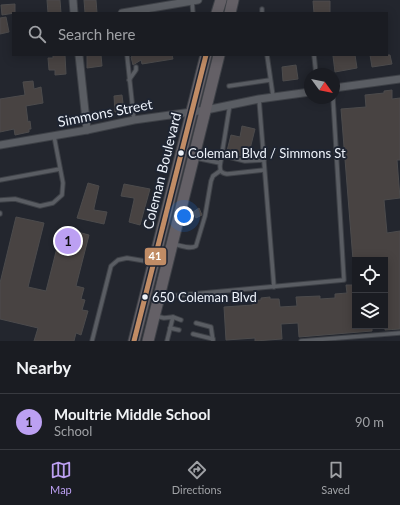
<!DOCTYPE html>
<html lang="en">
<head>
<meta charset="utf-8">
<style>
	:root { --surface:#1a1c22; --page:#27292f; --text:#f1f3f6; --muted:#9fa1a5; --line:#383a40; --accent:#bca0f2 }
	body { margin:0; font-family:Lato,sans-serif; background:var(--page); color:var(--text) }
	.controls { position:absolute; right:12px; bottom:12px; display:grid; overflow:hidden; border-radius:0px; box-shadow:0 2px 10px #0003 }
	.controls button { width:36px; height:36px; display:grid; place-items:center; padding:0; border:0; border-bottom:1px solid var(--line); background:var(--surface); color:var(--text); font:20px sans-serif }
	.compass { position:absolute; left:304px; top:68px; width:36px; height:36px; border-radius:50%; background:var(--surface); box-shadow:0 2px 10px #0003; rotate:123deg }
	.you { position:absolute; left:184px; top:216px; width:14px; height:14px; margin:-10px; border:3px solid #fff; border-radius:50%; background:#1a73e8; box-shadow:0 0 0 6px #1a73e833 }
	.badge { display:grid; place-items:center; width:26px; height:26px; border-radius:50%; background:var(--accent); color:#111; font-size:13px; font-weight:700 }
	.pin { position:absolute; translate:-50% -50%; border:2px solid #fff; box-shadow:0 1px 4px #0006 }
	.list { margin:0; padding:0; list-style:none }
	h2 { display:flex; justify-content:space-between; align-items:center; height:52px; margin:0; padding:0 16px; font-size:17px }
	h2 small { font-size:13px; font-weight:400; color:var(--muted) }
	.list li { display:grid; grid-template-columns:26px 1fr auto; gap:12px; align-items:center; box-sizing:border-box; height:56px; padding:0 16px; border-top:1px solid var(--line) }
	.list b { display:block; font-size:15px; white-space:nowrap }
	.list p { margin:0; font-size:13px; white-space:nowrap; color:var(--muted) }
	.list em { font-size:13px; font-style:normal; color:var(--muted) }
	.icon { flex:none; width:22px; height:22px; fill:none; stroke:currentColor; stroke-width:2; stroke-linecap:round; stroke-linejoin:round }
	.map { position:relative; flex:none; width:400px; height:341px; overflow:hidden }
	.search { position:absolute; background:var(--surface); box-shadow:0 2px 10px #0003; left:12px; right:12px; top:12px; height:44px; display:flex; align-items:center; gap:10px; box-sizing:border-box; padding:0 14px; border-radius:0px; color:var(--muted); font-size:15px }
	.sheet { height:108px; background:var(--surface) }
	nav { display:flex; justify-content:space-around; align-items:center; box-sizing:border-box; height:56px; border-top:1px solid var(--line); background:var(--surface); font-size:11px; color:var(--muted) }
	nav a { display:grid; justify-items:center; gap:2px }
	nav .on { color:var(--accent) }
	.map>svg:first-child { display:block }
	.building { fill:#484342; stroke:#4c4b4c }
	.lines { fill:none; stroke-linecap:round; stroke-linejoin:round }
	.lane-casing { stroke:#3e4147; stroke-width:5.5 }
	.street-casing { stroke:#3e4147; stroke-width:9 }
	.primary-casing { stroke:#3e4147; stroke-width:13 }
	.lane { stroke:#5a5d63; stroke-width:3.5 }
	.street { stroke:#5a5d63; stroke-width:7 }
	.primary { stroke:#646066; stroke-width:11 }
	.bus-1-casing { stroke:#1f2532; stroke-width:8 }
	.bus-1 { stroke:#c18c65; stroke-width:5 }
	.bus-dot { fill:#eef3fb; stroke:#1f2532; stroke-width:1.5 }
	.labels { text-anchor:middle; stroke-width:4; stroke-linejoin:round; paint-order:stroke }
	.bus-label { font-size:13px; fill:#eef3fb; stroke:#1f2532; text-anchor:start }
	.street-label { font-size:14px; fill:#eef3fb; stroke:#1f2532 }
	.line-badge { stroke:#1f2532; stroke-width:1.5 }
	.badge-label { font-size:11px; text-anchor:middle; font-weight:bold; fill:#fff }
</style>
</head>
<body>
<div class="map">
<svg width="400" height="341" viewBox="0 0 400 341">
	<rect width="100%" height="100%" fill="#23262e"/>
	<!-- building -->
	<g class="building">
		<path d="M47,0H60L61,13H48Z"/>
		<path d="M84,0H96L97,13H85Z"/>
		<path d="M313,1H330V13H314Z"/>
		<path d="M15,4V13L2,15L1,5Z"/>
		<path d="M6,17L9,32L0,34V18Z"/>
		<path d="M53,55H65L66,74L55,75V70H49L48,58H53Z"/>
		<path d="M87,55H101L102,66L87,68Z"/>
		<path d="M134,55H172L173,59L142,64L141,60L133,65L131,57Z"/>
		<path d="M338,55H355L357,68L335,72L333,56Z"/>
		<path d="M370,55H390L392,64L372,67Z"/>
		<path d="M296,65L298,79L283,81L282,67Z"/>
		<path d="M33,81L34,89L41,87L43,103L26,106L28,122L30,121L31,129H29V132L15,135L14,129L0,132V99L25,95L23,82Z"/>
		<path d="M392,90V99L400,98V160H397L400,198L384,200L387,233L400,231V329L385,330V260H353L341,109L366,107L365,95L384,93V91Z"/>
		<path d="M122,95L124,111L115,112L114,96Z"/>
		<path d="M242,126L255,129L248,157L232,154V153L227,151L231,135L240,137Z"/>
		<path d="M88,183L99,186L94,208V210L107,212L104,224L77,218Z"/>
		<path d="M124,184L150,189L140,225L129,222L134,200V198L121,196Z"/>
		<path d="M199,208L202,215L196,218L193,212Z"/>
		<path d="M16,217L44,223L28,287L46,291L62,228L89,235L76,286L84,288L81,299L85,300L82,310L88,311L81,335L76,333L74,341H34L38,328L0,319V283Z"/>
		<path d="M346,285H355V326H372V331L299,337L298,323L281,324L282,339L255,341V338L226,340L224,307L253,305L252,301L261,300V298L270,297V299H279L280,307L297,306L296,297L320,296V299L335,298V294L347,293Z"/>
	</g>
	<g class="lines">
		<!-- lane casing -->
		<g class="lane-casing">
			<g id="lane">
				<path d="M192,1L193,13"/>
				<path d="M262,9V13"/>
				<path d="M127,55L134,120"/>
				<path d="M267,55L273,96"/>
				<path d="M314,55L316,74"/>
				<path d="M129,80L136,70V67"/>
				<path d="M229,86L270,80"/>
				<path d="M259,99L274,287"/>
				<path d="M230,104L220,166C220,171 221,173 227,174L264,170"/>
				<path d="M221,155L245,161L264,160"/>
				<path d="M196,158L220,163"/>
				<path d="M0,180L60,169"/>
				<path d="M0,200L15,199L40,206L53,203L62,195L63,183L54,136"/>
				<path d="M0,213V214"/>
				<path d="M173,244C180,245 190,250 196,246L205,216L211,181L213,176L220,171"/>
				<path d="M160,297L344,280L333,98"/>
				<path d="M156,316L164,318L173,317L167,341"/>
				<path d="M173,317L181,320"/>
				<path d="M196,323L211,327L213,341"/>
				<path d="M170,328L179,330"/>
				<path d="M193,334L213,339"/>
				<path d="M92,341L111,266L118,260L127,258L151,262"/>
				<path d="M301,341L400,333"/>
			</g>
		</g>
		<!-- street casing -->
		<g class="street-casing">
			<g id="street">
				<path d="M73,0L74,13"/>
				<path d="M122,13L198,0"/>
				<path d="M79,55L87,130"/>
				<path d="M334,88L400,79"/>
				<path d="M0,145L87,130L134,120L206,110L259,99L310,92"/>
			</g>
		</g>
		<!-- primary casing -->
		<g class="primary-casing">
			<g id="primary">
				<path d="M217,13L221,0"/>
				<path d="M230,13L233,0"/>
				<path d="M134,341L206,55"/>
				<path d="M148,341L219,55"/>
			</g>
		</g>
		<!-- lane -->
		<use href="#lane" class="lane"/>
		<!-- street -->
		<use href="#street" class="street"/>
		<!-- primary -->
		<use href="#primary" class="primary"/>
		<!-- bus-1 casing -->
		<g class="bus-1-casing">
			<path id="bus-1" d="M134,341L206,55"/>
		</g>
		<!-- bus-1 -->
		<use href="#bus-1" class="bus-1"/>
	</g>
	<!-- markers -->
	<g class="bus-dot">
		<circle cx="181" cy="153" r="3.5"/>
		<circle cx="145" cy="297" r="3.5"/>
	</g>
	<g class="labels">
		<!-- bus labels -->
		<g class="bus-label">
			<text x="188" y="158">Coleman Blvd / Simmons St</text>
			<text x="152" y="302">650 Coleman Blvd</text>
		</g>
		<!-- street labels -->
		<g class="street-label">
			<text transform="translate(105 113) rotate(-11)" y="5">Simmons Street</text>
			<text transform="translate(162 171) rotate(-76)" y="5">Coleman Boulevard</text>
		</g>
	</g>
	<rect class="line-badge" x="144" y="247" width="23" height="19" rx="4" fill="#c18c65"/>
	<g class="badge-label">
		<text x="155" y="260">41</text>
	</g>
</svg>
<div class="controls">
<button><svg class="icon" aria-label="locate" viewBox="0 0 24 24"><circle cx="12" cy="12" r="6"/><path d="M12 2v4M12 18v4M2 12h4M18 12h4"/></svg></button>
<button><svg class="icon" aria-label="layers" viewBox="0 0 24 24"><path d="M12 4l9 5-9 5-9-5zM3 14l9 5 9-5"/></svg></button>
</div>
<svg class="compass" viewBox="-18 -18 36 36"><path d="M0-13l5 13h-10z" fill="#e53935"/><path d="M0 13l5-13h-10z" fill="#9fa1a5"/></svg>
<div class="you"></div>
<div class="pin badge" style="left:68px;top:241px">1</div>
<div class="search"><svg class="icon" aria-label="search" viewBox="0 0 24 24"><circle cx="10" cy="10" r="6"/><path d="M15 15l6 6"/></svg>Search here</div>
</div>
<section class="sheet">
<h2>Nearby<small></small></h2>
<ul class="list">
<li><span class="badge">1</span><div><b>Moultrie Middle School</b><p>School</p></div><em>90 m</em></li>
</ul>
</section>
<nav>
<a class="on"><svg class="icon" aria-label="map" viewBox="0 0 24 24"><path d="M3 6l6-2 6 2 6-2v14l-6 2-6-2-6 2zM9 4v14M15 6v14"/></svg>Map</a>
<a><svg class="icon" aria-label="directions" viewBox="0 0 24 24"><path d="M12 3l9 9-9 9-9-9zM9 14v-3h6M13 9l2 2-2 2"/></svg>Directions</a>
<a><svg class="icon" aria-label="saved" viewBox="0 0 24 24"><path d="M7 4h10v16l-5-4-5 4z"/></svg>Saved</a>
</nav>
</body>
</html>
